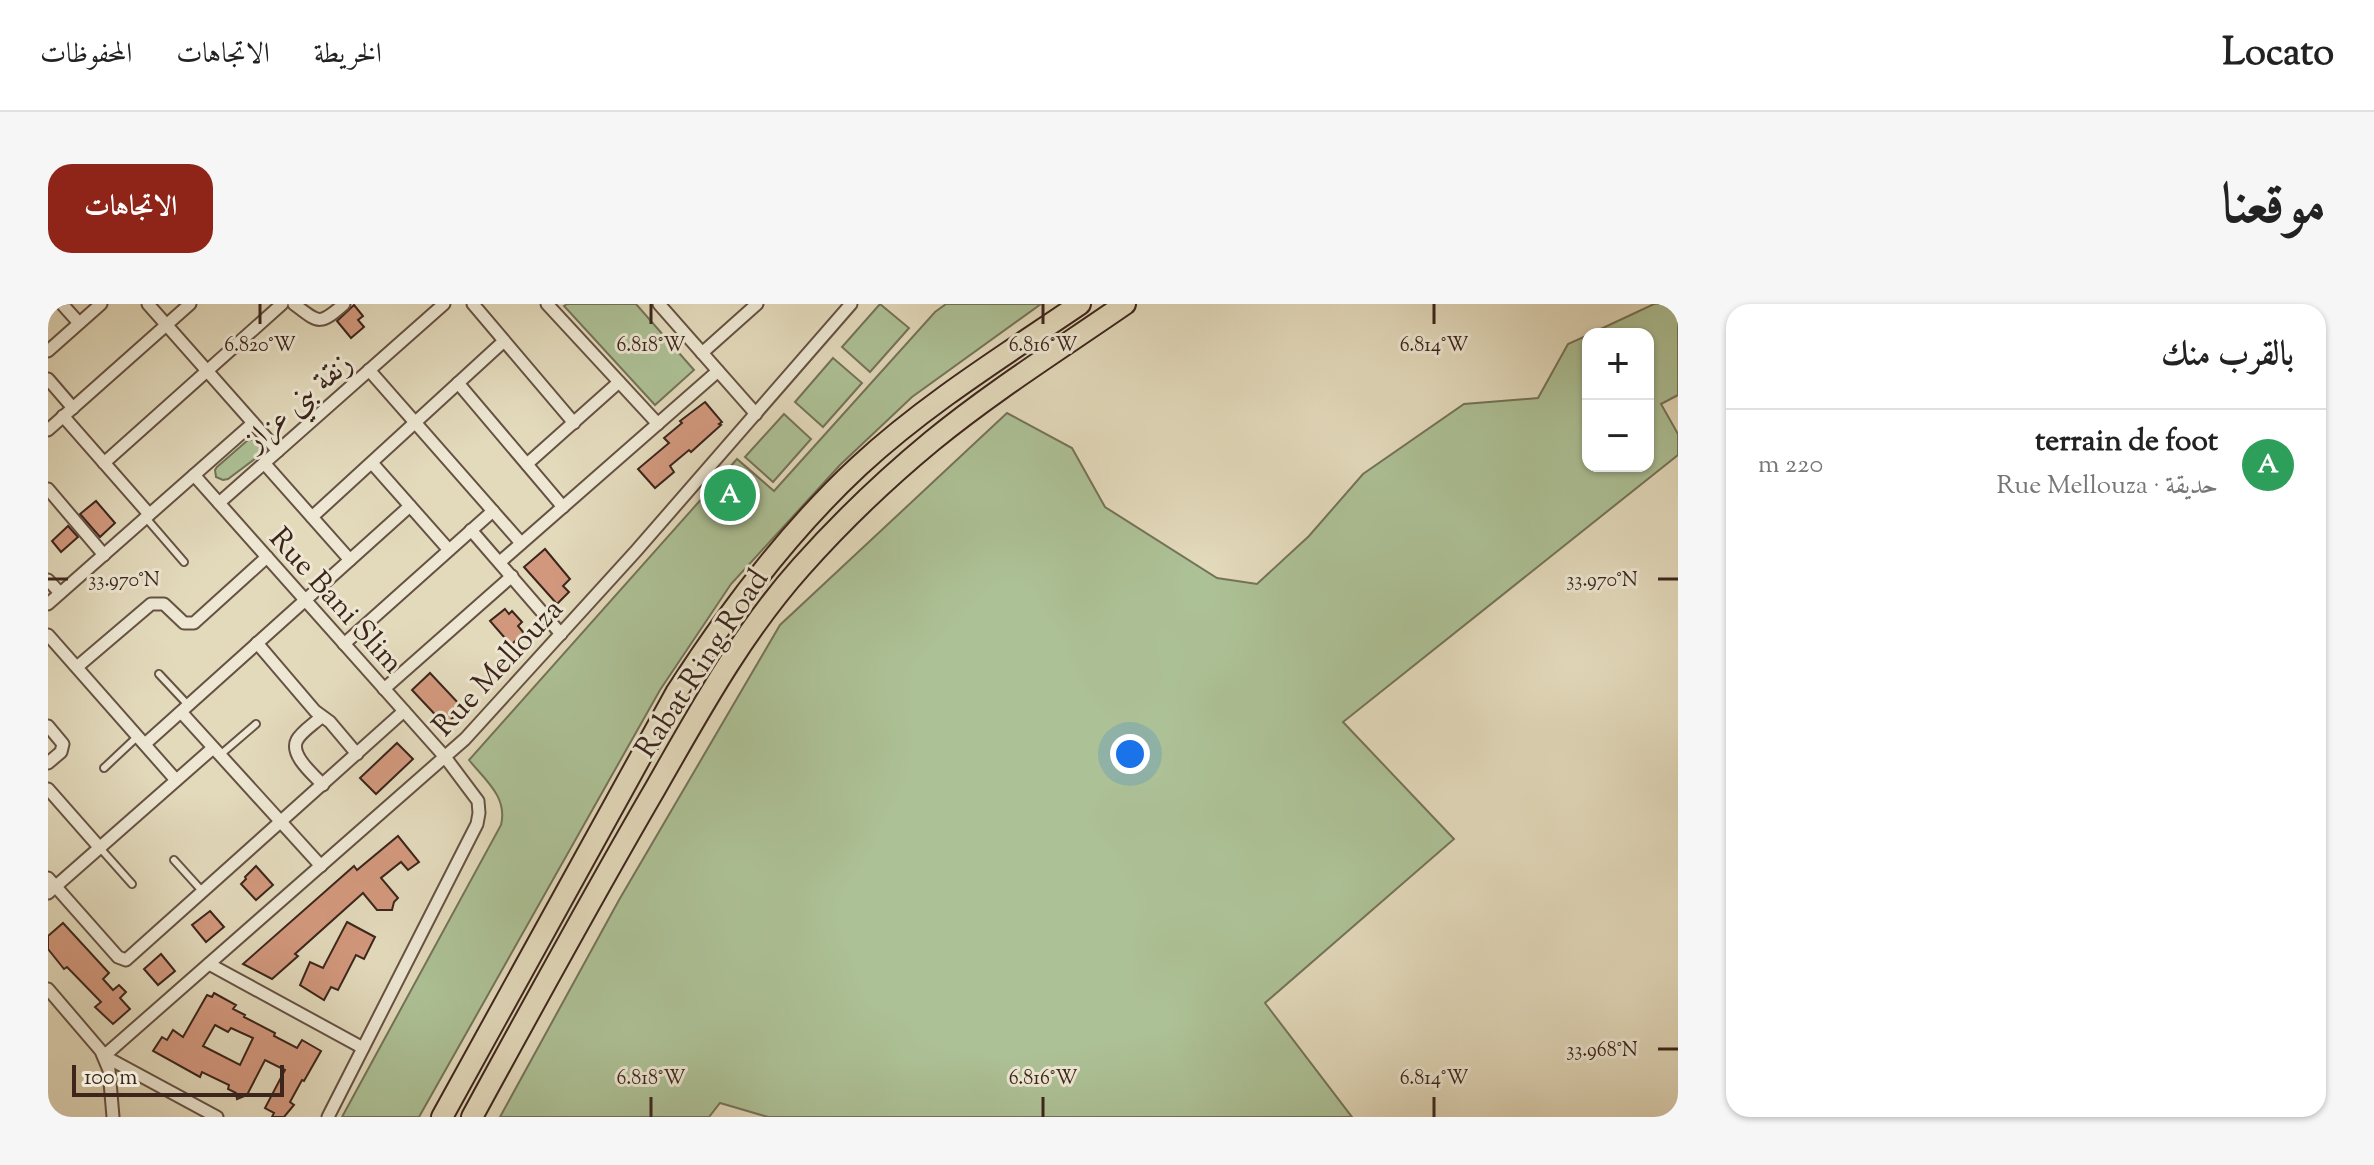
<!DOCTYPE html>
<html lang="ar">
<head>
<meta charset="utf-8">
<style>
	:root { --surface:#fff; --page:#f6f6f6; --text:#222; --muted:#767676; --line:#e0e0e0; --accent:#8f2418 }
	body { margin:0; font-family:"Sorts Mill Goudy",Amiri,serif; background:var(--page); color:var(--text); direction:rtl }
	.controls { position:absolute; right:24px; top:24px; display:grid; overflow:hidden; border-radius:16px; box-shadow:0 2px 6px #0004 }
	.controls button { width:72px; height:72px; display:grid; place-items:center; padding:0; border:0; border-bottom:2px solid var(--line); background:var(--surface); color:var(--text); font:40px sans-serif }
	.scale { position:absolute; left:24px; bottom:20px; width:212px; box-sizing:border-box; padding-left:8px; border:4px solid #3c251c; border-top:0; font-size:22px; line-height:28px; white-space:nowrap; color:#3c251c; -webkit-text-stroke:6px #ede7d3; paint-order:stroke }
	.you { position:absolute; left:1082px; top:450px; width:28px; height:28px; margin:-20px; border:6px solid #fff; border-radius:50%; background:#1a73e8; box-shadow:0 0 0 12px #1a73e833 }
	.badge { display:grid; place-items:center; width:52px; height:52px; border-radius:50%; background:var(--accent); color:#fff; font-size:26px; font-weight:700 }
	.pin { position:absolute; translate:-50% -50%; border:4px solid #fff; box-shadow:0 2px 8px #0006 }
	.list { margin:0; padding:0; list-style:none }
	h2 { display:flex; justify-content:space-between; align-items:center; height:104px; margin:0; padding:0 32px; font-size:34px }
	h2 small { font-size:26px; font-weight:400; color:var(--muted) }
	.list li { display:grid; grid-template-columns:52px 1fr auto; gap:24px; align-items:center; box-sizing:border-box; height:112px; padding:0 32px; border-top:2px solid var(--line) }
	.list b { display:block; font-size:30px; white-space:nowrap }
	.list p { margin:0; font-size:26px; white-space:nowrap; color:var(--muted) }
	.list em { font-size:26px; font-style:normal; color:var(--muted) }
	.map { position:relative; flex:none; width:1630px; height:813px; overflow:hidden; direction:ltr; border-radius:24px }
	header { display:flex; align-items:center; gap:48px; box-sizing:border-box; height:112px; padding:0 40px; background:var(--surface); border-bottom:2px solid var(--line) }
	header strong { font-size:38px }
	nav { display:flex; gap:44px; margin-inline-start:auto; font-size:28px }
	.intro { display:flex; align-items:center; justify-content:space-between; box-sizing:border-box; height:192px; padding:0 48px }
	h1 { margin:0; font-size:56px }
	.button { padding:20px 36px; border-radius:24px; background:var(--accent); color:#fff; font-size:28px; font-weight:700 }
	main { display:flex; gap:48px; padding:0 48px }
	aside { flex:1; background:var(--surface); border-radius:24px; box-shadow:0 2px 6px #0004 }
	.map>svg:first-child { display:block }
	.green { fill:#adc196; stroke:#747359; stroke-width:2 }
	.building { fill:#d2987d; stroke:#3c251c; stroke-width:2; fill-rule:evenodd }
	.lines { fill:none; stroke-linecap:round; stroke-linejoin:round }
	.lane-casing { stroke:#665244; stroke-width:10 }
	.street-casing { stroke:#665244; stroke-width:15 }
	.highway-casing { stroke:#3c251c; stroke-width:24 }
	.lane { stroke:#ede7d3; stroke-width:6 }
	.street { stroke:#ede7d3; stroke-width:11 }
	.highway { stroke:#e3dabc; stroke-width:20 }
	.ticks { fill:none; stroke:#3c251c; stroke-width:3 }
	.labels { text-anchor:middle; stroke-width:6; stroke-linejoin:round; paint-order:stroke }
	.street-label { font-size:30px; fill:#3c251c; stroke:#ede7d3 }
	.ticks-label { font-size:20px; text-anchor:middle; fill:#3c251c; stroke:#ede7d3; stroke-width:6; stroke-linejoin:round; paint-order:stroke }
</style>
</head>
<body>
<header>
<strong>Locato</strong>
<nav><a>الخريطة</a><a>الاتجاهات</a><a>المحفوظات</a></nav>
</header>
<div class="intro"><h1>موقعنا</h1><a class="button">الاتجاهات</a></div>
<main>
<aside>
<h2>بالقرب منك<small></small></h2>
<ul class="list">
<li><span class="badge" style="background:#2e9e5b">A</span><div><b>terrain de foot</b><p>حديقة · Rue Mellouza</p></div><em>220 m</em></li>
</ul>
</aside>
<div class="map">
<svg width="1630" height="813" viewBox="0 0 1630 813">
	<rect width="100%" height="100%" fill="#e3dabc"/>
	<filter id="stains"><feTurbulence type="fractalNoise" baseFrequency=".0025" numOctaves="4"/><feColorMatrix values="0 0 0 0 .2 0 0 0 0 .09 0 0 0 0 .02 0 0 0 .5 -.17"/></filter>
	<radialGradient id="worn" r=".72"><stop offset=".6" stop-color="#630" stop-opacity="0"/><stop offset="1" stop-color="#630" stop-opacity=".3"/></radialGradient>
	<!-- green -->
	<g class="green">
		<path d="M519,0H588L646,66L607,101L516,2Z"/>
		<path d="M832,0L861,24L822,68L794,43Z"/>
		<path d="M898,0H993L864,93L792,161L683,280L612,386L371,813H294L453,521C460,493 437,476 421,456L689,155L726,187L887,8Z"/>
		<path d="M1606,0H1630V91L1613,100L1630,130V151L1295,418L1406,535L1217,699L1304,813H720L672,799L661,813H452L571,596L732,321L959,109L1024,144L1057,203L1169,274L1209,280L1261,232L1315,170L1416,100L1490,94L1520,40L1540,31V162H1600V30H1542Z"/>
		<path d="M785,54L814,79L775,123L747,98Z"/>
		<path d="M736,110L763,135L725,178L697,153Z"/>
		<path d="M201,135L211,138L214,144L212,151L180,175L175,176L168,173L167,166L169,163Z"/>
	</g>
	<!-- building -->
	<g class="building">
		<path d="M306,1L315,12L310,16L316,23L303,34L289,17Z"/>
		<path d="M657,98L674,118L671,120L673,121L643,148L641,146L622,162L626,168L607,184L590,165L621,139L616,134L634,119L632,117Z"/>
		<path d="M48,197L67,219L52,233L32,210Z"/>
		<path d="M20,222L30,233L13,248L4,237Z"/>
		<path d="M497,245L522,275L515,282L521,288L509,300L476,263Z"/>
		<path d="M457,305L461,310L464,307L474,318L470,322L476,329L463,341L442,317Z"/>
		<path d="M382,369L413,402L407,408L409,410L397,421L364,386Z"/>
		<path d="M349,439L365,455L328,490L312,474Z"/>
		<path d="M350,532L371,558L360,566L353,558L333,574L350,594L346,598L344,606H329L315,589L247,650L250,652L224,675L195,660L306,562L309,566Z"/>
		<path d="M208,562L225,581L208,596L193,580L198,575L197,573Z"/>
		<path d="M162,607L176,623L158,638L144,621Z"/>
		<path d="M299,618L327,633L316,655L308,651L290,686L283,683L276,696L252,681L262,658L275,664Z"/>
		<path d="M15,619L61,669L55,675L65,686L71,681L78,688L72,694L82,705L65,720L47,703L53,698L19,663L16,665L0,645V632Z"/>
		<path d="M113,650L127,667L110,681L96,665Z"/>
		<path d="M166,689L188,701L185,705L197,711L196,713L227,729L226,732L249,744L254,736L273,747L256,777L254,776L242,798L246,801L236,813H224L226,809L217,804L237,766L217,756L199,791L189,795L188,789L180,785L181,781L154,768L152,773L105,747L114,733L119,736L125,726L135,733L159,691L164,693ZM167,721L180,728L183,724L205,734L192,761L155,742Z"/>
	</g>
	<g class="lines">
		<!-- lane casing -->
		<g class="lane-casing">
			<g id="lane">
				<path d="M98,214L136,258"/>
				<path d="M111,370L140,401"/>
				<path d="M172,451L208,420"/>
				<path d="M56,464L90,432"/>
				<path d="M52,544L84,580"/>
				<path d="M126,556L155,588"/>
			</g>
		</g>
		<!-- street casing -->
		<g class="street-casing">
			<g id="street">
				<path d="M14,0L31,19"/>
				<path d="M100,0L230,147"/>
				<path d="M246,0C271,19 271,22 296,0"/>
				<path d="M425,0L526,119"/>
				<path d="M499,0L610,120"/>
				<path d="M611,0L708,110"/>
				<path d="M0,47L53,0"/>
				<path d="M654,49L709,0"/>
				<path d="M321,66L473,239"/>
				<path d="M0,75L25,104"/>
				<path d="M410,79L515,203"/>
				<path d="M15,112L101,210"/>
				<path d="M0,126L142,0"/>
				<path d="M56,159L234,0"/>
				<path d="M216,159L302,256"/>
				<path d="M324,159L401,246"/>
				<path d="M479,160L571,78"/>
				<path d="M146,171L397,453L430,497L431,509L429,520L280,813"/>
				<path d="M0,185L56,251"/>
				<path d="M171,199L396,0"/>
				<path d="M264,213L456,37"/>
				<path d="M423,226L513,330"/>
				<path d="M452,258L670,67"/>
				<path d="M0,276L12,289"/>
				<path d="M0,300L205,119"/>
				<path d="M0,331L128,476"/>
				<path d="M209,339L267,407L282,418L309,450"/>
				<path d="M296,340L445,207"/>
				<path d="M29,363L103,300H116L136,319H146L219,253"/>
				<path d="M336,385L464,272"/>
				<path d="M133,408L273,562"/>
				<path d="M273,413C266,420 254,427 249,436C241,451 266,471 275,481"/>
				<path d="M0,422L15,440L13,448L0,459"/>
				<path d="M97,440L362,202"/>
				<path d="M0,485L52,544"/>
				<path d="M0,574L70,653L78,656L356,407"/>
				<path d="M0,589L165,444"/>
				<path d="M161,660L315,744"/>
				<path d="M0,685L53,747L61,766L65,813"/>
				<path d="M169,813L56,752L417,435L588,247L803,0"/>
			</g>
		</g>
		<!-- highway casing -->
		<g class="highway-casing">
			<g id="highway">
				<path d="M394,813L628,389C680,308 739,229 811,162C878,100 957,51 1032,0"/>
				<path d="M424,813C484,703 544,593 607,485C651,408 694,329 753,263C793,218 838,175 884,137C945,87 1012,45 1077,0"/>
			</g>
		</g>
		<!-- lane -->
		<use href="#lane" class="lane"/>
		<!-- street -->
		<use href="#street" class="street"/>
		<!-- highway -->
		<use href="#highway" class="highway"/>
	</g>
	<!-- ticks -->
	<path class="ticks" d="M212,0V20M603,0V20M995,0V20M1386,0V20M0,275H20M1610,275H1630M1610,745H1630M603,793V813M995,793V813M1386,793V813"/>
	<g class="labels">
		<!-- street labels -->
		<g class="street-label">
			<text transform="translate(250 97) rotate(-41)" y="10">زنقة بني عزاز</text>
			<text transform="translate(289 296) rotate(48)" y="10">Rue Bani Slim</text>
			<text transform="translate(653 359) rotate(-57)" y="10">Rabat Ring Road</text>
			<text transform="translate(449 363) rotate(-47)" y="10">Rue Mellouza</text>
		</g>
	</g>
	<g class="ticks-label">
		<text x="212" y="47">6.820°W</text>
		<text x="603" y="47">6.818°W</text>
		<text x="995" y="47">6.816°W</text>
		<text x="1386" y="47">6.814°W</text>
		<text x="76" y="282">33.970°N</text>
		<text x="1554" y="282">33.970°N</text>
		<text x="1554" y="752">33.968°N</text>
		<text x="603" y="780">6.818°W</text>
		<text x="995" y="780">6.816°W</text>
		<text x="1386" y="780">6.814°W</text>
	</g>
	<rect width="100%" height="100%" filter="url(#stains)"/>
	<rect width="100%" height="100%" fill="url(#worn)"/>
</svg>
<div class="controls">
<button>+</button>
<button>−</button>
</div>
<div class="scale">100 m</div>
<div class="you"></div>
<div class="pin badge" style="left:682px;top:191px;background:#2e9e5b">A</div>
</div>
</main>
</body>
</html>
